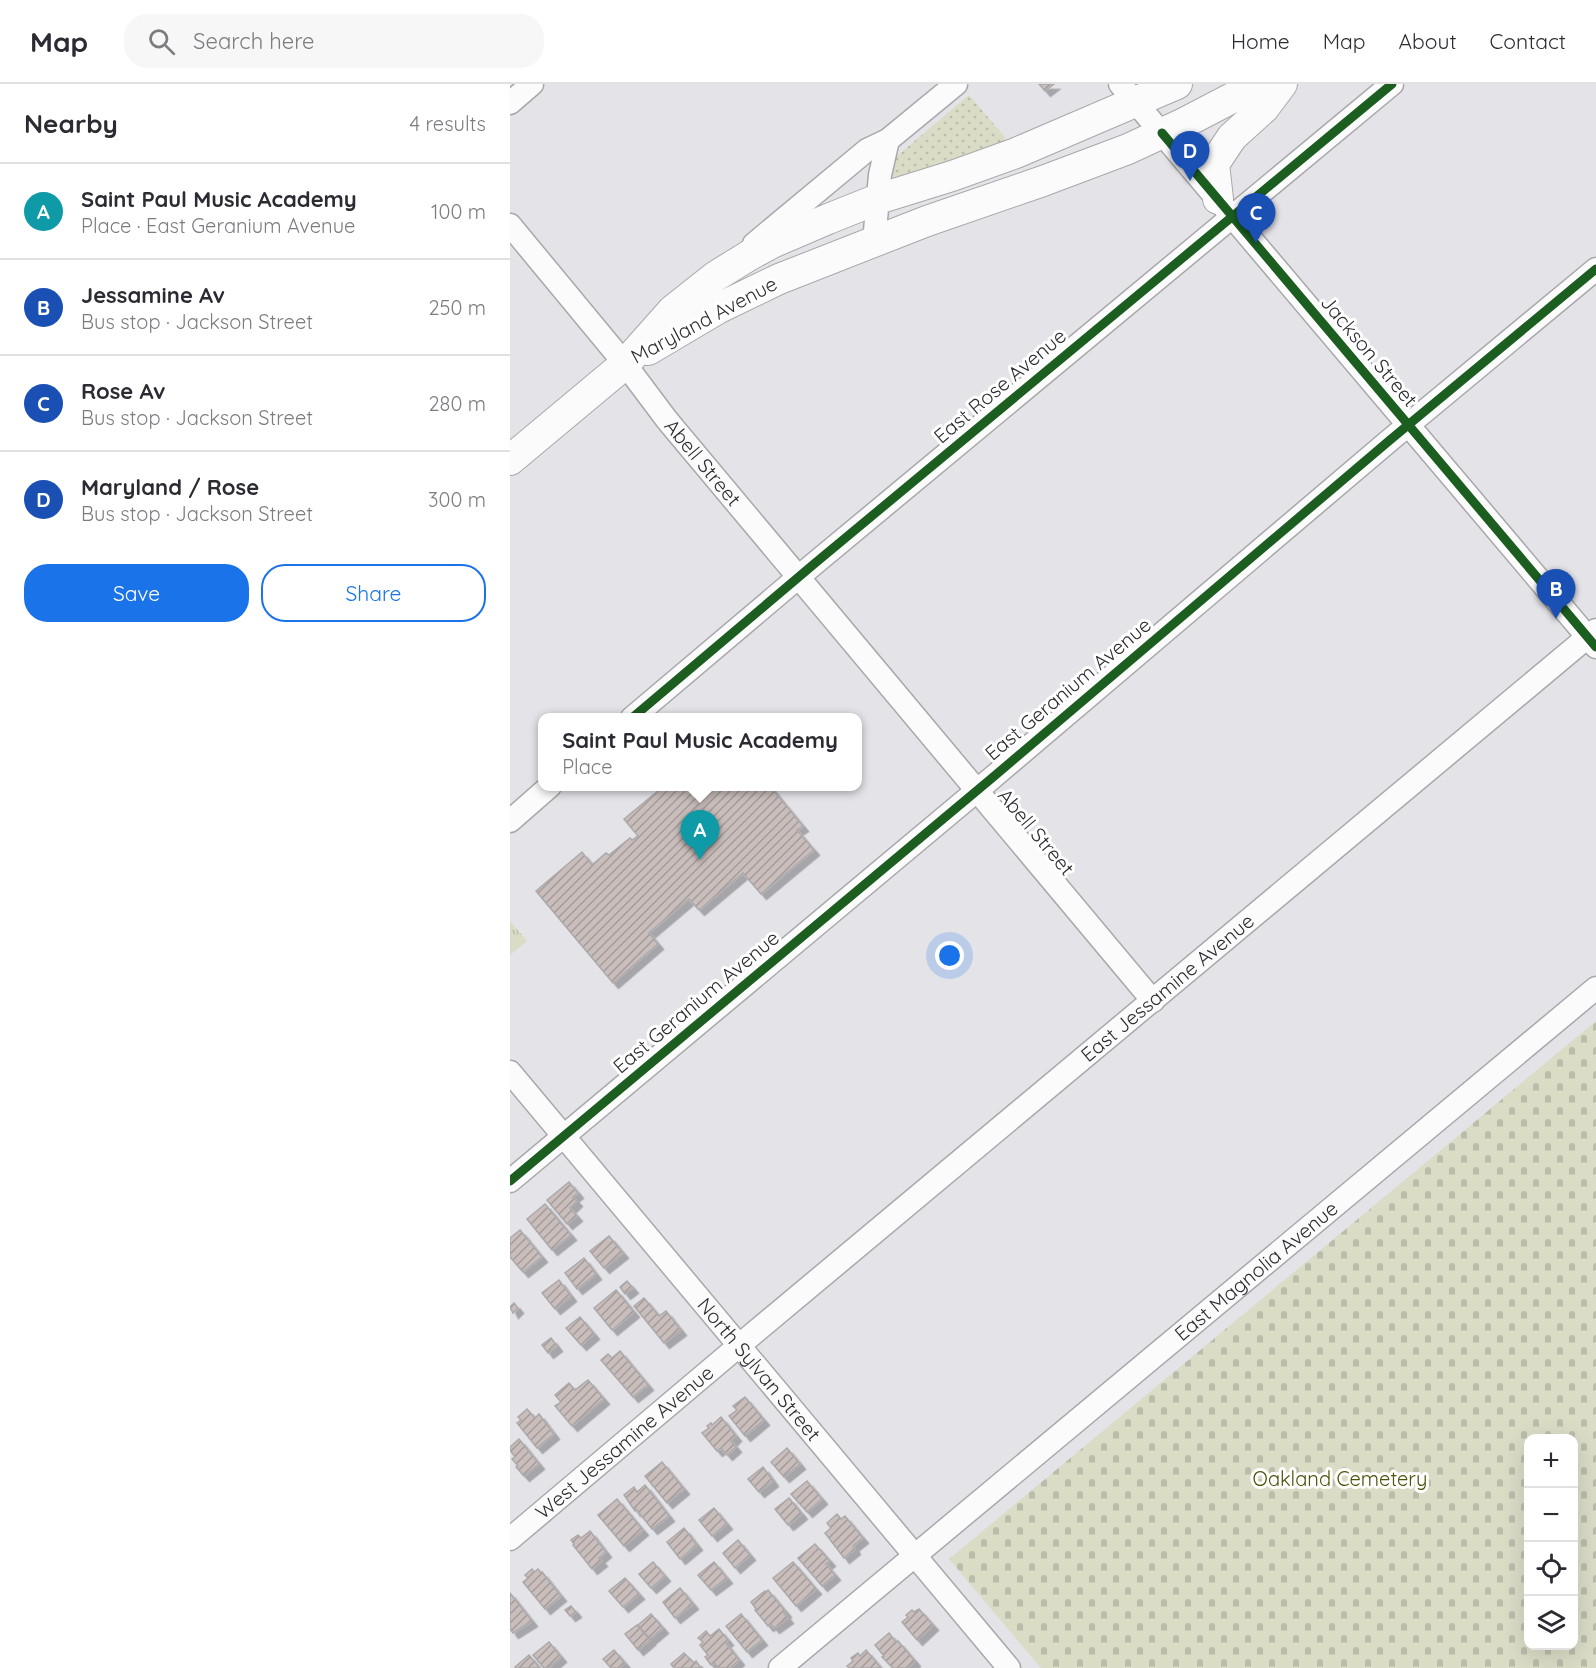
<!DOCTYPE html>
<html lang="en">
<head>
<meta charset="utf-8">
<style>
	:root { --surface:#fff; --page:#f7f7f7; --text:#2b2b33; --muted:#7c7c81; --line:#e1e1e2; --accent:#1a73e8 }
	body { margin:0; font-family:Quicksand,sans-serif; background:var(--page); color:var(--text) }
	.controls { position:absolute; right:18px; bottom:18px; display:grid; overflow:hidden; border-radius:12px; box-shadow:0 6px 24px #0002 }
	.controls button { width:54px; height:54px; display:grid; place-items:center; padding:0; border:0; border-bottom:2px solid var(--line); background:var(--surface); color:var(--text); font:30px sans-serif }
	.you { position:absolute; left:440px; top:872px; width:21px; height:21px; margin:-15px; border:4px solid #fff; border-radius:50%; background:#1a73e8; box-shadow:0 0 0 9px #1a73e833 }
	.badge { display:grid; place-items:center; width:39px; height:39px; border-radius:50%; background:var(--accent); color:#fff; font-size:20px; font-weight:700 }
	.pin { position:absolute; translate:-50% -50px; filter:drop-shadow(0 2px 3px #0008) }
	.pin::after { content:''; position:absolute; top:32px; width:21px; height:18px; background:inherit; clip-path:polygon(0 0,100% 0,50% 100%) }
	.popup { position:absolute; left:28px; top:629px; width:324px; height:78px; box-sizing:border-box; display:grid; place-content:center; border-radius:12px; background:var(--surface); filter:drop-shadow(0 2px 4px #0005); font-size:20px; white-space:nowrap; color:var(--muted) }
	.popup b { font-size:22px; color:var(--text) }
	.popup::after { content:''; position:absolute; left:50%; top:100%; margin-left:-12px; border:12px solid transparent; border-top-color:var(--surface) }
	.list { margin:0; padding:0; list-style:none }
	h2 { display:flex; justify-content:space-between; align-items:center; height:78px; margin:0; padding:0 24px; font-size:26px }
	h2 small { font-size:20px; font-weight:400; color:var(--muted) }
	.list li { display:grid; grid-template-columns:39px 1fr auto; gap:18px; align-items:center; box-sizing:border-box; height:96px; padding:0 24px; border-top:2px solid var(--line) }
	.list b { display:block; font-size:22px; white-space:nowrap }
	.list p { margin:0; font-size:20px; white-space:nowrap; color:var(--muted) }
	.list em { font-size:20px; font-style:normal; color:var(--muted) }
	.actions { display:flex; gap:12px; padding:18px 24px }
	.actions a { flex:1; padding:14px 0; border:2px solid var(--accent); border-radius:24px; text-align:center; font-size:21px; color:var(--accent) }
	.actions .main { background:var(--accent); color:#fff }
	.icon { flex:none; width:33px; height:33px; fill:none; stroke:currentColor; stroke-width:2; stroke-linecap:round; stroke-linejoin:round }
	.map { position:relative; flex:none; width:1086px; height:1584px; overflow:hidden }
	header { display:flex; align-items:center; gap:36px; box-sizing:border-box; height:84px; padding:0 30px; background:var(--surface); border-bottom:2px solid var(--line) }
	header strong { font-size:28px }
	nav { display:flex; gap:33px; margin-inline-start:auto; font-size:21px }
	.search { width:420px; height:54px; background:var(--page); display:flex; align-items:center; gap:15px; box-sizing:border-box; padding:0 21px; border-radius:24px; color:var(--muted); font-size:22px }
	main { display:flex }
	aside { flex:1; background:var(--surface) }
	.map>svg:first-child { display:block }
	.grass { fill:url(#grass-dots) }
	.cemetery { fill:url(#cemetery-stones); fill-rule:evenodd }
	.park { fill:url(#park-tufts) }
	.building { fill:url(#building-hatch); stroke:#aba9ab; stroke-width:1.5; filter:url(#shadow) }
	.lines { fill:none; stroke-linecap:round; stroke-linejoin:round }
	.minor-casing { stroke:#a8a8ab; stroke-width:25 }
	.major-casing { stroke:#a8a8ab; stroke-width:32 }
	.minor { stroke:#fbfbfc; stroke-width:22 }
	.major { stroke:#fbfbfc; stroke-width:30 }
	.cycleway-casing { stroke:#fff; stroke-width:13 }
	.cycleway { stroke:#1b5e20; stroke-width:9 }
	.labels { text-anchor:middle; stroke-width:6; stroke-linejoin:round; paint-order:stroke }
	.street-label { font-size:20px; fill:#2d2e31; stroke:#fff }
	.park-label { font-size:20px; fill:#4e5108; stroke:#fff }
</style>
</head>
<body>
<header>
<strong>Map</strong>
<div class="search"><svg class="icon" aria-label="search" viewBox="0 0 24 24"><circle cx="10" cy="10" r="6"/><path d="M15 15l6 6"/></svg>Search here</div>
<nav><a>Home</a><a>Map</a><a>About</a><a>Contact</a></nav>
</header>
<main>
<aside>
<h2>Nearby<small>4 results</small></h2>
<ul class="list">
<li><span class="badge" style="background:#0f9aa8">A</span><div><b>Saint Paul Music Academy</b><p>Place · East Geranium Avenue</p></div><em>100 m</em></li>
<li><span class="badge" style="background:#1a4fb4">B</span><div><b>Jessamine Av</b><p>Bus stop · Jackson Street</p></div><em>250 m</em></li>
<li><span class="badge" style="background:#1a4fb4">C</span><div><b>Rose Av</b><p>Bus stop · Jackson Street</p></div><em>280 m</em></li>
<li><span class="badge" style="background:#1a4fb4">D</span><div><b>Maryland / Rose</b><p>Bus stop · Jackson Street</p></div><em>300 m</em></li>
</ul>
<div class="actions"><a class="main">Save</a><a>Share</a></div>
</aside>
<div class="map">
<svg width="1086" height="1584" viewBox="0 0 1086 1584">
	<defs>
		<pattern id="grass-dots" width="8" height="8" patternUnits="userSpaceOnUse" patternTransform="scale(1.5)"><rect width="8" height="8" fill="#dadcc6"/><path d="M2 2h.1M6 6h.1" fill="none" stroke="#bbbdab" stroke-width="1.8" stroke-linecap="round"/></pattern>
		<pattern id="cemetery-stones" width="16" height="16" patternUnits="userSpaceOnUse" patternTransform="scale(1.5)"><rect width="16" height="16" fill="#dadcc6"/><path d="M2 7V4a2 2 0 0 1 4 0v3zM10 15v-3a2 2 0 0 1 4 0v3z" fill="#bbbdab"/></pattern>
		<pattern id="park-tufts" width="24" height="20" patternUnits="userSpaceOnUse" patternTransform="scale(1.5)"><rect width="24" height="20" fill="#dadcc6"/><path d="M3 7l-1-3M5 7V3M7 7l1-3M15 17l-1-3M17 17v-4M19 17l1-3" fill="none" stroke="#bbbdab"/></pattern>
		<pattern id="building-hatch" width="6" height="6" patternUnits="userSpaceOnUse" patternTransform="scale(1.5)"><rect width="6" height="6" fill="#c9bebb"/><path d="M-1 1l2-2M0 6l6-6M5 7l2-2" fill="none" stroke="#a49b99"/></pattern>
		<filter id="shadow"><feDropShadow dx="5.5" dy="5.5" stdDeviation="0" flood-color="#0004"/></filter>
	</defs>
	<rect width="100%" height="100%" fill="#e3e3e8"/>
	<!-- grass -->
	<path class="grass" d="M459,11L494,52L496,59L386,95L383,93C381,85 383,79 387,72Z"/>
	<!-- cemetery -->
	<path class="cemetery" d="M1086,937V1584H531L439,1475ZM1018,1354H1064V1562H1018Z"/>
	<!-- park -->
	<path class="park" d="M0,837L17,857L0,871Z"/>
	<!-- building -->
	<g class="building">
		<path d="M529,0H544L535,7Z"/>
		<path d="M154,702H260L293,742L287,746L304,766L251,810L233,789L189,826L179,815L139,849L148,860L103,899L26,807L72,768L82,781L96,769L99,771L120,754L122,756L128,752L114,735Z"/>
		<path d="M59,1098L68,1109L63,1113L67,1117L60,1124L67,1132L57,1140L37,1116Z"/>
		<path d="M35,1120L61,1151L42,1166L17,1135Z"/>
		<path d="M10,1146L32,1173L13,1188L0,1173V1154Z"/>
		<path d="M99,1152L113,1169L94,1184L80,1167Z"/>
		<path d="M74,1174L86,1190L67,1205L55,1189Z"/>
		<path d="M49,1196L61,1212L45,1225L32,1209Z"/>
		<path d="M117,1197L123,1204L115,1210L110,1203Z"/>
		<path d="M106,1206L124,1228L102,1246L84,1224Z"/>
		<path d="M134,1214L149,1232L156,1227L171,1246L154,1259L124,1222Z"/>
		<path d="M4,1219L8,1224L3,1229L0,1223Z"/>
		<path d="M70,1233L84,1250L71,1261L56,1244Z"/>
		<path d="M41,1254L47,1262L38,1269L32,1261Z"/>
		<path d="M110,1267L138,1301L123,1313L91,1276L98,1270L102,1274Z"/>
		<path d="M78,1296L94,1315L62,1342L45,1322L51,1318L45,1311L59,1299L65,1306Z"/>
		<path d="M235,1313L254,1336L235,1352L219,1332L227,1326L223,1322Z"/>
		<path d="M17,1325L25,1334L29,1330L44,1350L27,1364L7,1339L11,1336L8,1333Z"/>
		<path d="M211,1333L226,1352L221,1357L226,1363L217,1371L211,1364L207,1367L192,1349L199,1344L197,1342L201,1339L202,1341Z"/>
		<path d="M9,1355L29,1380L14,1392L6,1383L8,1382L2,1375L5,1373L0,1366V1363Z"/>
		<path d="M277,1364L290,1380L274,1393L261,1378Z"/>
		<path d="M152,1378L174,1405L157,1419L135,1392Z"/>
		<path d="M253,1383L263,1397L249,1408L238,1395Z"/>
		<path d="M297,1397L312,1415L297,1428L281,1410Z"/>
		<path d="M135,1401L159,1432L142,1445L126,1425L125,1427L114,1411L124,1403L127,1408Z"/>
		<path d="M279,1414L292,1430L278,1441L265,1425Z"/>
		<path d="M107,1415L133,1446L114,1462L88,1431Z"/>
		<path d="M204,1424L217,1440L202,1452L189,1436Z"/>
		<path d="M327,1430L331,1435L335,1432L353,1454L343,1462L345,1465L334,1474L315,1449L321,1444L317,1439Z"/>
		<path d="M174,1444L187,1461L170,1475L157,1458Z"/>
		<path d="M80,1447L96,1468L89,1474L92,1477L82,1485L63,1461L64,1460L61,1456L68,1451L71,1454Z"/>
		<path d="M228,1456L240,1471L225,1484L213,1469Z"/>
		<path d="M305,1460L320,1477L316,1480L325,1491L312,1502L288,1474Z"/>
		<path d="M143,1478L155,1492L141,1504L129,1490Z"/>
		<path d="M204,1478L217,1494L201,1506L188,1491Z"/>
		<path d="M283,1478L306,1505L286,1522L263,1494Z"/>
		<path d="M22,1485L24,1488L28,1485L31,1489L32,1488L51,1512L35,1525L13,1498L18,1494L15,1491Z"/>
		<path d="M115,1494L129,1510L113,1523L99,1507Z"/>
		<path d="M170,1504L183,1520L165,1534L153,1518Z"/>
		<path d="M258,1506L276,1528L274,1529L278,1534L264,1544L261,1540L258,1542L245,1526L246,1525L241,1518L255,1507L256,1508Z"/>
		<path d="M0,1509L22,1537L3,1549L0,1545Z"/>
		<path d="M61,1522L66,1528L60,1532L55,1526Z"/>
		<path d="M409,1525L423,1541L407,1556L392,1538L398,1533L396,1531L402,1526L404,1528Z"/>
		<path d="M141,1530L153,1544L140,1555L128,1541Z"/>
		<path d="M231,1530L252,1556L237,1568L216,1542Z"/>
		<path d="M127,1541L140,1556L128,1566L115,1550Z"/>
		<path d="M209,1545L218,1556L215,1558L229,1576L220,1584H209L204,1579L201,1581L195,1573L198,1571L190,1561L193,1558L188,1554L196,1547L200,1552Z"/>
		<path d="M379,1549L386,1558L388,1557L405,1577L397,1584H383L372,1573L374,1572L365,1561Z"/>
		<path d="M39,1558L51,1573L38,1584H34L23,1571Z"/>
		<path d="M104,1566L115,1579L108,1584H101L93,1575Z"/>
		<path d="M356,1566L371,1584H339L337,1582L343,1577L341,1574L348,1569L350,1572Z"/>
		<path d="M174,1569L184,1579L186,1577L191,1584H164L161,1580Z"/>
		<path d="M19,1571L30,1584H6L5,1583Z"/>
	</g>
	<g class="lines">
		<!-- minor casing -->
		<g class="minor-casing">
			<g id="minor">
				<path d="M610,0L1086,563"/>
				<path d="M0,19L22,0"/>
				<path id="s1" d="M0,141L115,280L157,336L643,917"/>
				<path d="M364,158L370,91L378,56"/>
				<path d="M244,160L357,66L378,56L446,0"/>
				<path d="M122,634L304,480L882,0"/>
				<path d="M0,737L40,702"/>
				<path id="s2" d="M0,988L499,1584"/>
				<path d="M0,1097L482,694L880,356L1086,185"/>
				<path id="s3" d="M0,1455L244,1249L1086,546"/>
				<path id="s4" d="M270,1584L1086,904"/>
			</g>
		</g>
		<!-- major casing -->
		<g class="major-casing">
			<g id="major">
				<path d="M708,115L704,80L722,53L754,24L772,0"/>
				<path d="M138,266L209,224L269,195L417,137L533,97L618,65L674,39L749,0"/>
				<path d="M0,376L115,280L163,226L206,192L240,171L262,159L318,135L368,115L442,92L506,69L667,0"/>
			</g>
		</g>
		<!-- minor -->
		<use href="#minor" class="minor"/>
		<!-- major -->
		<use href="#major" class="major"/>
		<!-- cycleway casing -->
		<g class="cycleway-casing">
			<g id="cycleway">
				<path d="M652,49L1086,563"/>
				<path d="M122,634L304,480L882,0"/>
				<path d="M0,1097L482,694L880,356L1086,185"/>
			</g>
		</g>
		<!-- cycleway -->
		<use href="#cycleway" class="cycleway"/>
	</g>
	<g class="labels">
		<!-- street labels -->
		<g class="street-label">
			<text transform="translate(194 236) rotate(-28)" y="7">Maryland Avenue</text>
			<text transform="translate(859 267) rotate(50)" y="7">Jackson Street</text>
			<text transform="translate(490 302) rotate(-40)" y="7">East Rose Avenue</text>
			<text dy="7" stroke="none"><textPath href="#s1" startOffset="306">Abell Street</textPath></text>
			<text transform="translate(558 605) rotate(-40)" y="7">East Geranium Avenue</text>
			<text transform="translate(526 748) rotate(50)" y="7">Abell Street</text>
			<text dy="7" stroke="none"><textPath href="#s3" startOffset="858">East Jessamine Avenue</textPath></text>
			<text transform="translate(186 918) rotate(-40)" y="7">East Geranium Avenue</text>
			<text dy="7" stroke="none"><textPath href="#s4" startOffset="620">East Magnolia Avenue</textPath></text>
			<text dy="7" stroke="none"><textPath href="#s2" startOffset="388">North Sylvan Street</textPath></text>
			<text dy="7" stroke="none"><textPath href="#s3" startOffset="150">West Jessamine Avenue</textPath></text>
		</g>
		<!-- park labels -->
		<g class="park-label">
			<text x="830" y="1402">Oakland Cemetery</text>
		</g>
	</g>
</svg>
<div class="controls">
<button>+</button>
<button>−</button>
<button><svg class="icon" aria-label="locate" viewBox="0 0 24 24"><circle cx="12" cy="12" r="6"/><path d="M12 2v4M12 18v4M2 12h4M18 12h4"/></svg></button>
<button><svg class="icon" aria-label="layers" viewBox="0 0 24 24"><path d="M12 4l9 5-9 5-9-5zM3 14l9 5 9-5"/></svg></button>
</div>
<div class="you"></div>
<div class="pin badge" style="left:190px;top:776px;background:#0f9aa8">A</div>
<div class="popup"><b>Saint Paul Music Academy</b>Place</div>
<div class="pin badge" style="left:1046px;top:535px;background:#1a4fb4">B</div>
<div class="pin badge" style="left:746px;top:159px;background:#1a4fb4">C</div>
<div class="pin badge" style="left:680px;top:97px;background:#1a4fb4">D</div>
</div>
</main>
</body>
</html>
